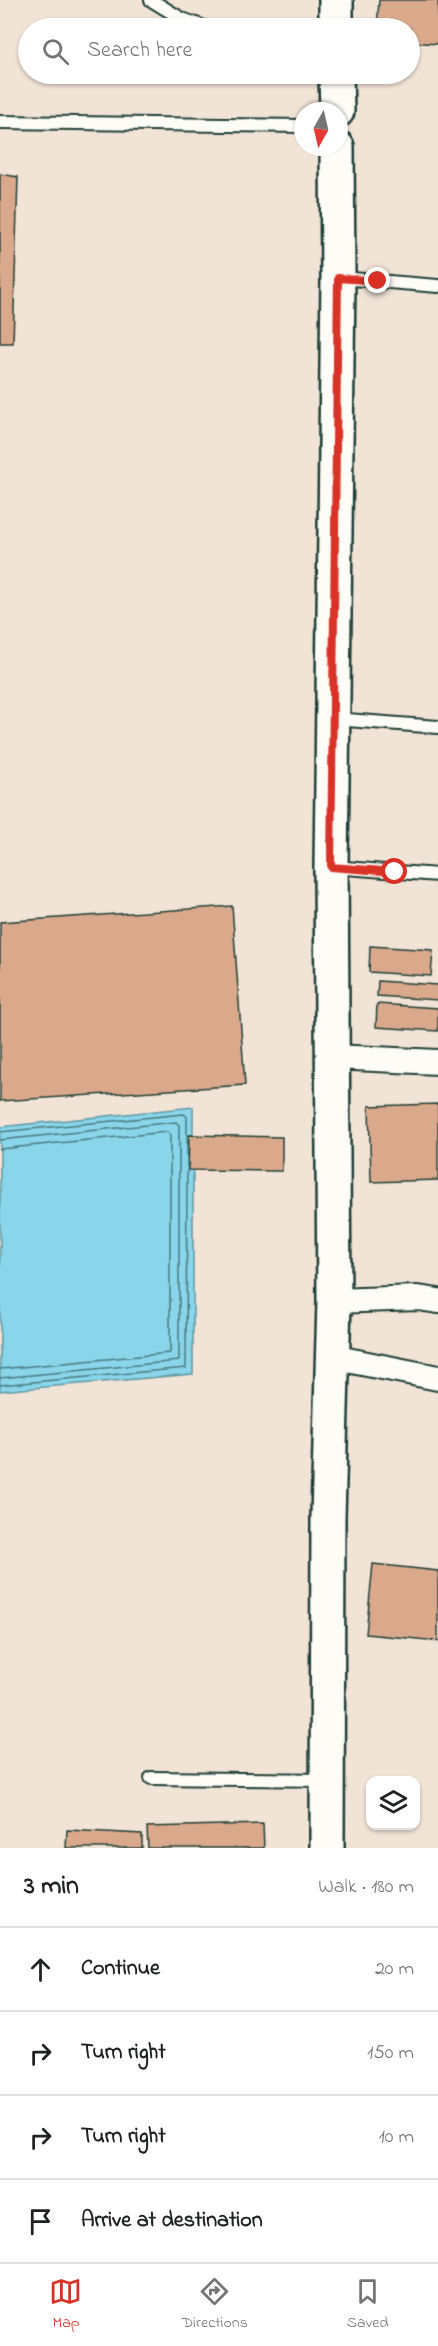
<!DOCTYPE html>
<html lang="en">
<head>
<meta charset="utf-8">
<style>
	:root { --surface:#fff; --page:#f6f6f6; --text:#202124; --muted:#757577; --line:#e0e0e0; --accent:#d93025 }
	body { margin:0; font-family:"Indie Flower",sans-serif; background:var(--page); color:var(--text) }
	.controls { position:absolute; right:18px; bottom:18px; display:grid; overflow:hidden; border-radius:12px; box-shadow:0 2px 4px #0004 }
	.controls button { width:54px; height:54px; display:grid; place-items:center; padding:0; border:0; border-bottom:2px solid var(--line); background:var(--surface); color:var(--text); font:30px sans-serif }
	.compass { position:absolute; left:294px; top:102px; width:54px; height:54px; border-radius:50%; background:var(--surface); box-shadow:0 2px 4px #0004; rotate:188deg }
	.stop { position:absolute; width:18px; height:18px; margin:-14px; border:4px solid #d93025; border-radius:50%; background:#fff }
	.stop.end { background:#d93025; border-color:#fff; box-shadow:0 2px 6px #0008 }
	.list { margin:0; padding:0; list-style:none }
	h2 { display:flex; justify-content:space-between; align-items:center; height:78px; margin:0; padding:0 24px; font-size:26px }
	h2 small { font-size:20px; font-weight:400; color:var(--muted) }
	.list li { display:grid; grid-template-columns:39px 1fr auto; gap:18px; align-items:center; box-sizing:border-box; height:84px; padding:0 24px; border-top:2px solid var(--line) }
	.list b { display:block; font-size:22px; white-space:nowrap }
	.list em { font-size:20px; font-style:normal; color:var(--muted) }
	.icon { flex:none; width:33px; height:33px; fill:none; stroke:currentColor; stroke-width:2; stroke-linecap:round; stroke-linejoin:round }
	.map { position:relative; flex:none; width:438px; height:1848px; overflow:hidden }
	.search { position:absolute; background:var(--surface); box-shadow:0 2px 4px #0004; left:18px; right:18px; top:18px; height:66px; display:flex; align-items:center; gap:15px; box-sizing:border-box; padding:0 21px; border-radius:33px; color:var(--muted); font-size:22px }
	.sheet { height:414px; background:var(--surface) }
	nav { display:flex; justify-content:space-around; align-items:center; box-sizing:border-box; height:84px; border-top:2px solid var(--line); background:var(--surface); font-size:16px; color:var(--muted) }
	nav a { display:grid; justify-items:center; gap:3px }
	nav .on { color:var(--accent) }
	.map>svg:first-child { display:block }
	.water { fill:#89d5ea; stroke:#5f98a1; stroke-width:1.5 }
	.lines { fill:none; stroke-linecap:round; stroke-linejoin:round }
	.shore { stroke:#497a7d; stroke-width:1.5 }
	.building { fill:#daa98c; stroke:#1f3d34; stroke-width:1.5 }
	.lane-casing { stroke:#1f3d34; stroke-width:16 }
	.street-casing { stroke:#1f3d34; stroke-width:28 }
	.secondary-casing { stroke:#1f3d34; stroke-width:38 }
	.lane { stroke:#fdfcf7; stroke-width:12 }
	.street { stroke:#fdfcf7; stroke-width:24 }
	.secondary { stroke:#fdfcf7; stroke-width:33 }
	.route { stroke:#d93025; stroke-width:8 }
</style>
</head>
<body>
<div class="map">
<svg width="438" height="1848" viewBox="0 0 438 1848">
	<rect width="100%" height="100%" fill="#f2e3d7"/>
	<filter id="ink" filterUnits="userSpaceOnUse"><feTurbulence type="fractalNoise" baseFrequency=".0167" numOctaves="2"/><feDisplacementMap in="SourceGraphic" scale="12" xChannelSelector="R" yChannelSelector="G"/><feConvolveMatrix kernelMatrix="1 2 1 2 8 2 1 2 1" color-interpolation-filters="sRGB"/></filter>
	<g filter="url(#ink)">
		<!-- water -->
		<path class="water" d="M193,1107V1374L0,1391V1127Z"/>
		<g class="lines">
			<!-- shore -->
			<g class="shore">
				<path d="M0,1132L184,1114L187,1117V1167"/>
				<path d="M0,1140L176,1122L179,1125V1361L0,1378"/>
				<path d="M0,1149L167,1132L170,1135V1353L0,1369"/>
				<path d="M0,1385L186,1368L187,1170"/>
			</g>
		</g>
		<!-- building -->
		<g class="building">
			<path d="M379,0H438V44L410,42V28H377Z"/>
			<path d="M0,174L18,177L13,343H0Z"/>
			<path d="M232,906L245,1085L0,1101V922Z"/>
			<path d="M370,946L433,950L431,976L369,972Z"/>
			<path d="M378,981L438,985V1000L377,996Z"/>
			<path d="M377,1004L438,1008V1031L376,1027Z"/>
			<path d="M438,1104V1180L371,1182L369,1106Z"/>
			<path d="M189,1135L282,1137V1171L188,1170Z"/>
			<path d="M373,1564L438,1571V1641L366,1634Z"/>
			<path d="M263,1824L264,1848H148L147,1827Z"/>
			<path d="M67,1830L142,1834V1848H66Z"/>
		</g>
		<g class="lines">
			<!-- lane casing -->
			<g class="lane-casing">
				<g id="lane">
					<path d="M151,0L182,19L207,28"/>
					<path d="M0,122L303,126"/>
					<path d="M340,278L438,286"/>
					<path d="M334,719L438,727"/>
					<path d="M332,867L438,875"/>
					<path d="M151,1778L326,1780"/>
				</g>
			</g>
			<!-- street casing -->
			<g class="street-casing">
				<g id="street">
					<path d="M333,1057L438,1062"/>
					<path d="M334,1301L418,1298L438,1301"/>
					<path d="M332,1357L438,1378"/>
				</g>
			</g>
			<!-- secondary casing -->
			<g class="secondary-casing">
				<g id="secondary">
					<path d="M336,0V28"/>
					<path d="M336,74L337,111"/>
					<path d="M327,1848L328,1517L334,1301L331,867L338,278L337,147"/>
				</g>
			</g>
			<!-- lane -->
			<use href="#lane" class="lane"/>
			<!-- street -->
			<use href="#street" class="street"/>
			<!-- secondary -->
			<use href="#secondary" class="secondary"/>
		</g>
	</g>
	<g class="lines" filter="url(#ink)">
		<!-- route -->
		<path class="route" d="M378,281L338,278L331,867L395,872"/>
	</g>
</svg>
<div class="controls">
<button><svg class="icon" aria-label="layers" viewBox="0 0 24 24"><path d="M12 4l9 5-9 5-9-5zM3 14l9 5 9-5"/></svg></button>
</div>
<svg class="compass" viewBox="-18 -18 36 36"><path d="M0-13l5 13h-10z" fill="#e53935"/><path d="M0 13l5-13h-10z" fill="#757577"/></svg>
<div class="stop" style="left:395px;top:872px"></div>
<div class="stop end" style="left:378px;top:281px"></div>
<div class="search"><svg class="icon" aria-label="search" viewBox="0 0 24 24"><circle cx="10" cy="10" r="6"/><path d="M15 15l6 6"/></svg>Search here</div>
</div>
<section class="sheet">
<h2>3 min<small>Walk · 180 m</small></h2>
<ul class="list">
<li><svg class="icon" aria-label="ahead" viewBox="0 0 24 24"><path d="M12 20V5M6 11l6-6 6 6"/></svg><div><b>Continue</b></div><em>20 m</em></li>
<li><svg class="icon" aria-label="right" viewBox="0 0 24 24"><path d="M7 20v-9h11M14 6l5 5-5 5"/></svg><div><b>Turn right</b></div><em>150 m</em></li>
<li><svg class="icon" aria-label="right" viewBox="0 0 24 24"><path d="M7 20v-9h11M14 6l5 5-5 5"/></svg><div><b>Turn right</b></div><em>10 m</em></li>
<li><svg class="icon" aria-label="arrive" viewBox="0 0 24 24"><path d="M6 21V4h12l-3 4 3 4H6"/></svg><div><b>Arrive at destination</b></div></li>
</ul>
</section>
<nav>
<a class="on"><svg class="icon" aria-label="map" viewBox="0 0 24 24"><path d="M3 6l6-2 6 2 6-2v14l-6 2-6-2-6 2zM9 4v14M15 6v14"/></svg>Map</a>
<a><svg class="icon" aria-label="directions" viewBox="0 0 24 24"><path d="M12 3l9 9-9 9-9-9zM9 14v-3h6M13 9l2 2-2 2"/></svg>Directions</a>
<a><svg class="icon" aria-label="saved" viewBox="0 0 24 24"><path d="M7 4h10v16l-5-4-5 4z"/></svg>Saved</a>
</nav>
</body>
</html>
